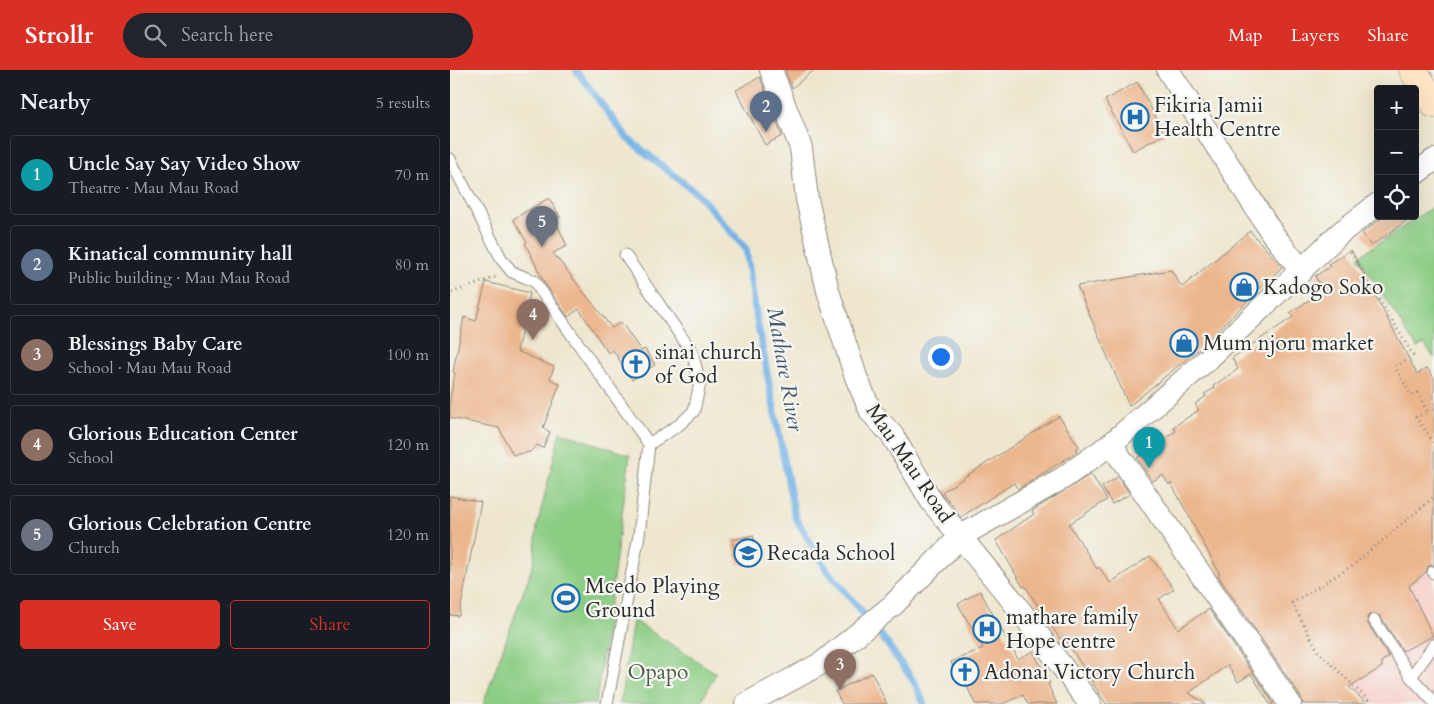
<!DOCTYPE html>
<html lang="en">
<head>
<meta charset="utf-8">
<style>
	:root { --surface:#171b24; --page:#20242c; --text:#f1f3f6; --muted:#9ea1a6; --line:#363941; --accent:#d93025 }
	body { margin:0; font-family:Cardo,serif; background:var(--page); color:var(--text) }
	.controls { position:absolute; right:15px; top:15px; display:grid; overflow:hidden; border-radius:5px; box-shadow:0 5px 20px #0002 }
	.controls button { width:45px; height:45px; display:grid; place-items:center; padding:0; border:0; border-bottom:1px solid var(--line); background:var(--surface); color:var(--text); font:25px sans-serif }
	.you { position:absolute; left:490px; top:286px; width:18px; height:18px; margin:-12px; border:4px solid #fff; border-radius:50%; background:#1a73e8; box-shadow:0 0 0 8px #1a73e833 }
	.badge { display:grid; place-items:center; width:32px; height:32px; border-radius:50%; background:var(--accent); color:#fff; font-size:16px; font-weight:700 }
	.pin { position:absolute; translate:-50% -41px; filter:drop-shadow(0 1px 2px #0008) }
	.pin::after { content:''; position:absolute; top:26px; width:18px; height:15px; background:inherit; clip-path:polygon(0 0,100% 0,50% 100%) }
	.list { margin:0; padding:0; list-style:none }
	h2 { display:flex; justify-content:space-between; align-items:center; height:65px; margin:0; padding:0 20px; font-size:21px }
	h2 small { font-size:16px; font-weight:400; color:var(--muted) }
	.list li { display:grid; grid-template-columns:32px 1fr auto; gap:15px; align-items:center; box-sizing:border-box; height:80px; margin:0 10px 10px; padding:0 10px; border:1px solid var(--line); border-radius:5px }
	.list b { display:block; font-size:19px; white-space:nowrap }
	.list p { margin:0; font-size:16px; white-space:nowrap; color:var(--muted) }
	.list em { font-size:16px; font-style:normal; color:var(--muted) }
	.actions { display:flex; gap:10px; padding:15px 20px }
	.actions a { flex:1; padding:11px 0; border:1px solid var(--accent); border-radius:5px; text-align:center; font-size:18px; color:var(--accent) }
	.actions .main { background:var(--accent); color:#fff }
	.icon { flex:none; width:28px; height:28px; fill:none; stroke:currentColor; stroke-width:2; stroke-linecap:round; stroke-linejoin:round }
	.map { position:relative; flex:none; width:984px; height:634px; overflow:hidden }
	header { display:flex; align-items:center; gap:30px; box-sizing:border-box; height:70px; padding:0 25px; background:var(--accent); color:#fff }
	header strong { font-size:24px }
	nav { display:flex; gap:28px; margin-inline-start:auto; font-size:18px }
	.search { width:350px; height:45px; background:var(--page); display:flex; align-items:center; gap:12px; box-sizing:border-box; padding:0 18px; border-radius:28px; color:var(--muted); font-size:19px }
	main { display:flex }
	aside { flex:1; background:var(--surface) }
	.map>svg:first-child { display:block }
	.built { fill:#f7d0ca }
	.green { fill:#8ccd84; stroke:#5c7c58 }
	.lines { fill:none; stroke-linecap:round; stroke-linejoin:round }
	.stream { stroke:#72b2e6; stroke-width:7 }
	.building { fill:#ecb68d }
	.lane-casing { stroke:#8c887c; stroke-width:13 }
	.street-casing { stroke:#8c887c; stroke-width:24 }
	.secondary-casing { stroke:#8c887c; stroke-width:29 }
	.path { stroke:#8c887c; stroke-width:3; stroke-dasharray:1 4; stroke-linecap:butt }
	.lane { stroke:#fff; stroke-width:11 }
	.street { stroke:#fff; stroke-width:22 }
	.secondary { stroke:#fee5c5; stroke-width:28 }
	.labels { text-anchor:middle; stroke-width:4.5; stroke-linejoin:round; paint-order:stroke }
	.poi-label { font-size:21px; fill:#2b2b2b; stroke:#f6f6f2; text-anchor:start }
	.street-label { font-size:21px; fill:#2b2b2b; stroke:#f6f6f2 }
	.park-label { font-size:21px; fill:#485c46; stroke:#f6f6f2 }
	.water-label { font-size:22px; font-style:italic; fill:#445a6c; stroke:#f6f6f2 }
</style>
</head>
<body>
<header>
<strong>Strollr</strong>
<div class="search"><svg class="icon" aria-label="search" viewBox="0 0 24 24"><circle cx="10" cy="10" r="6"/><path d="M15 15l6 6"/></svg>Search here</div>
<nav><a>Map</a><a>Layers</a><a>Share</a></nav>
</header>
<main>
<aside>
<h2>Nearby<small>5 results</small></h2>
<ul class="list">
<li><span class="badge" style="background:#0f9aa8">1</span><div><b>Uncle Say Say Video Show</b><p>Theatre · Mau Mau Road</p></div><em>70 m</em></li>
<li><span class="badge" style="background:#5c6f8a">2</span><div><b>Kinatical community hall</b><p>Public building · Mau Mau Road</p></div><em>80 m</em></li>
<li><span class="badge" style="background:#8d6e63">3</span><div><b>Blessings Baby Care</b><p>School · Mau Mau Road</p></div><em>100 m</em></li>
<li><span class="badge" style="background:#8d6e63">4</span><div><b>Glorious Education Center</b><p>School</p></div><em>120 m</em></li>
<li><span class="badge" style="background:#6b7280">5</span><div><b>Glorious Celebration Centre</b><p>Church</p></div><em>120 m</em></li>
</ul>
<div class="actions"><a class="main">Save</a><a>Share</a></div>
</aside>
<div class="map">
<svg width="984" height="634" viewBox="0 0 984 634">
	<rect width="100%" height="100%" fill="#f6f6f2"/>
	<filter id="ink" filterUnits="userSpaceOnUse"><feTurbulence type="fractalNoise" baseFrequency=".02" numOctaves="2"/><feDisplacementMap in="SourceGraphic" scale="10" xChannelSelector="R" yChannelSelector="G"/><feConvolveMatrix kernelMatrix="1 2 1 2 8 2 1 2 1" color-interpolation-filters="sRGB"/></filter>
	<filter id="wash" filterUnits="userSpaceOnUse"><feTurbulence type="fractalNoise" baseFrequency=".0096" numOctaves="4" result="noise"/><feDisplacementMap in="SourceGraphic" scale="20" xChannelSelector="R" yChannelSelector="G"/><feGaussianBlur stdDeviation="1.12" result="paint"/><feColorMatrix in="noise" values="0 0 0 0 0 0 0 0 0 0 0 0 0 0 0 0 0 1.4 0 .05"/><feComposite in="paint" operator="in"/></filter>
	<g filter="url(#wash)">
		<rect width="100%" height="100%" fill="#eee6cd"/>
		<!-- built -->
		<path class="built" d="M984,431V634H923L870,581Z"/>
		<!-- green -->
		<g class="green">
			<path d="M984,136V288L974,274L967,278L908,187Z"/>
			<path d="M110,362L180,385L146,634H33L84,492L87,457Z"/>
			<path d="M183,550L266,603L250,634H170Z"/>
		</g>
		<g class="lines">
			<!-- stream -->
			<path class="stream" d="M126,0L178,69L249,125L296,179L306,245L345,447L377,500L428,561L465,613L474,634"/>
		</g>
		<g id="blocks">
			<!-- building -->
			<g class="building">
				<path d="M335,0H364L342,18Z"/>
				<path d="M310,7L332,66L315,75L286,20Z"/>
				<path d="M687,12L715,64L683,81L655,30Z"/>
				<path d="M99,128L110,147L105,150L117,176L103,183L162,258L171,252L191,281L195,279L205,295L182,310L163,280L158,283L129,239L118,247L94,212L75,173L77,172L63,149Z"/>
				<path d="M934,146H963L921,176L912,163Z"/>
				<path d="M800,161L832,197L750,278L679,336L627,216L721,200L732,217Z"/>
				<path d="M901,180L967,304L977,298L984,308V495L978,496L976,502L959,516L983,566L953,581L930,546L920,544L917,547L918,554L939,587L932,591V597L899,617L917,634H853L851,627L769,507V502L763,491L721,413L719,415L713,405L703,411L687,388L726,361L723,357L749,340L745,334L756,326L754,324L765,318L763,316L788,299L782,288L843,247L840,243L868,224L863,217L869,213L865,206L880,197L878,194Z"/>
				<path d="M36,212L80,223L67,281L104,297L100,309L110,314L93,358L100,362L93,378L87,375L80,382L63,385L49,358L0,348V328L5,303L3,302L14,247L26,251Z"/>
				<path d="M609,346L629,377L626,379L627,382L568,419L564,413L511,447L492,422Z"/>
				<path d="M641,404L657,430L619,454L647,499L649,497L660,513L700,486L724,519L709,529L728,559L759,539L824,634H820L801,604L788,612L778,595L739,623L756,634H656L614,567L610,569L575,516L573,517L546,470L584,444L582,441Z"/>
				<path d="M668,407L680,424L662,434L652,417Z"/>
				<path d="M0,426L31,432L9,546L0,545Z"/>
				<path d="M303,465L308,490L288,494L282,470Z"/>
				<path d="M530,521L568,589L583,581L600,613L598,614L607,634H578L573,625L552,634H525L513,607L509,609L501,592L533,578L508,534Z"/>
				<path d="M422,603L437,634H392L385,621Z"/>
			</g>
		</g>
	</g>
	<g filter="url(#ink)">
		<use href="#blocks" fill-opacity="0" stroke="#8c887c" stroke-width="1"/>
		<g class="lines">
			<!-- lane casing -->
			<g class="lane-casing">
				<g id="lane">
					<path d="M0,89L52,190L62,202L84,211L199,374L189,465L157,634"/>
					<path d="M175,185L242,282L250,313L244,341L229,355L199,374"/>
					<path d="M983,502L984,503"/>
					<path d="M924,550L961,607L984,632"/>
					<path d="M961,607L984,575"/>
				</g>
			</g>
			<!-- street casing -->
			<g class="street-casing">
				<g id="street">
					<path d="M321,0L351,78L357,129L378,221L406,307L421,342L442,365L482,432L566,535L640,634"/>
					<path d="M718,0L822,163L852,201"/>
					<path d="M965,104L984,90"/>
					<path d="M661,374L840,634"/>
					<path d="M296,634L372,593L443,535L511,466L613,408L661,374L759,288L890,163L928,134"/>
				</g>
			</g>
			<!-- secondary casing -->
			<g class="secondary-casing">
				<path id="secondary" d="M963,0L984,34"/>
			</g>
			<!-- path -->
			<g class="path">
				<path d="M901,182L963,285L945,297L961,325L967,323L978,342L966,347L984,373"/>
				<path d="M0,227L1,223L46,207"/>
				<path d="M922,634L868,581L842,533L902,496L984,427"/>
			</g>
			<!-- lane -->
			<use href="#lane" class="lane"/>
			<!-- street -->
			<use href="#street" class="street"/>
			<!-- secondary -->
			<use href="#secondary" class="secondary"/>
		</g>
	</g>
	<!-- icons -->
	<defs>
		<g id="hospital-ring" transform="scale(1.4375)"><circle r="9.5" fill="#f6f6f2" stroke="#1f6fb2" stroke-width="1.5"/><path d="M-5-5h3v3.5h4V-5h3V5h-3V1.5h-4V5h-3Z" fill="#1f6fb2"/></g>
		<g id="shop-ring" transform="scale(1.4375)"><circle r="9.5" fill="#f6f6f2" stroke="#1f6fb2" stroke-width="1.5"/><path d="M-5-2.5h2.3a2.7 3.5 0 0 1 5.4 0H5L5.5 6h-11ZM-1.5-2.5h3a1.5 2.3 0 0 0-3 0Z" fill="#1f6fb2"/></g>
		<g id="church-ring" transform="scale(1.4375)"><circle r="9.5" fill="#f6f6f2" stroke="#1f6fb2" stroke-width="1.5"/><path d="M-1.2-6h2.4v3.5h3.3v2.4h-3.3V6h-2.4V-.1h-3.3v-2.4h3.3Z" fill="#1f6fb2"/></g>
		<g id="school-ring" transform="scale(1.4375)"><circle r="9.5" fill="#f6f6f2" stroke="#1f6fb2" stroke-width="1.5"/><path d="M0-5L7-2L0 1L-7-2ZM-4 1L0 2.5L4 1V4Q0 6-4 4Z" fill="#1f6fb2"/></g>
		<g id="stadium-ring" transform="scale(1.4375)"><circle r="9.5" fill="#f6f6f2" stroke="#1f6fb2" stroke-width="1.5"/><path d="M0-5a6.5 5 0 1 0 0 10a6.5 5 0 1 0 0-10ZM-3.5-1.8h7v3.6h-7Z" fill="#1f6fb2"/></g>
	</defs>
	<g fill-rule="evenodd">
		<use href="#hospital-ring" x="685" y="47"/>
		<use href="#shop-ring" x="794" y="217"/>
		<use href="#shop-ring" x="734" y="273"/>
		<use href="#church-ring" x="186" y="294"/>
		<use href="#school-ring" x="298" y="483"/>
		<use href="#stadium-ring" x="116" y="528"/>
		<use href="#hospital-ring" x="537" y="559"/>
		<use href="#church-ring" x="515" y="602"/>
	</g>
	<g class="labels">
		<!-- poi labels -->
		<g class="poi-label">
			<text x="704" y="42">Fikiria Jamii<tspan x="704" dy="24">Health Centre</tspan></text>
			<text x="813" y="224">Kadogo Soko</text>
			<text x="753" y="280">Mum njoru market</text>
			<text x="205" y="289">sinai church<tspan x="205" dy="24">of God</tspan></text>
			<text x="317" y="490">Recada School</text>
			<text x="135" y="523">Mcedo Playing<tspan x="135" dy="24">Ground</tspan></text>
			<text x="556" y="554">mathare family<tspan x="556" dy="24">Hope centre</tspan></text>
			<text x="534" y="609">Adonai Victory Church</text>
		</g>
		<!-- street labels -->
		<g class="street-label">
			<text transform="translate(460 393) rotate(56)" y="7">Mau Mau Road</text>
		</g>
		<!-- park labels -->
		<g class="park-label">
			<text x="208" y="609">Opapo</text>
		</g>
		<!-- water labels -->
		<g class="water-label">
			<text transform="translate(336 299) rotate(80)" y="8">Mathare River</text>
		</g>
	</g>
</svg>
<div class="controls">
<button>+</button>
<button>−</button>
<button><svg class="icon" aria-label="locate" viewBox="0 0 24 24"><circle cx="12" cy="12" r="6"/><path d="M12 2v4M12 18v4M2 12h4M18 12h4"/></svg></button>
</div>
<div class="you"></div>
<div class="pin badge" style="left:699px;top:398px;background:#0f9aa8">1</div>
<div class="pin badge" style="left:316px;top:62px;background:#5c6f8a">2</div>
<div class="pin badge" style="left:390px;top:620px;background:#8d6e63">3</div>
<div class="pin badge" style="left:83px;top:270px;background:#8d6e63">4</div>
<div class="pin badge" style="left:92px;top:177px;background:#6b7280">5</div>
</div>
</main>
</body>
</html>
